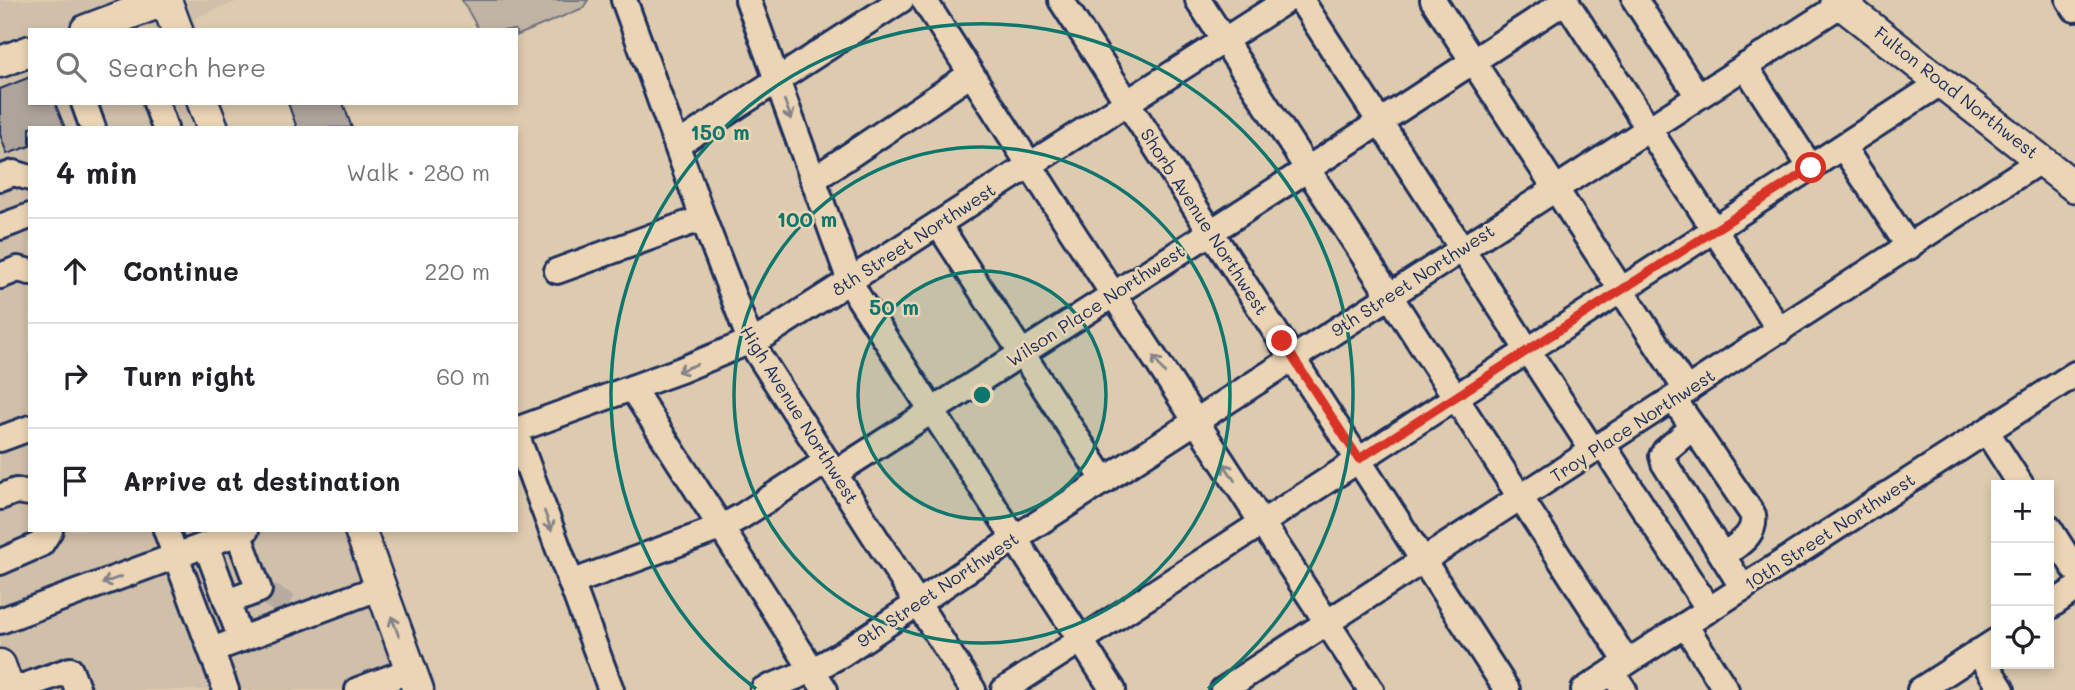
<!DOCTYPE html>
<html lang="en">
<head>
<meta charset="utf-8">
<style>
	:root { --surface:#fff; --page:#f6f6f6; --text:#202124; --muted:#757577; --line:#e0e0e0 }
	body { margin:0; font-family:Mali,sans-serif; background:var(--page); color:var(--text) }
	.controls { position:absolute; right:21px; bottom:21px; display:grid; overflow:hidden; border-radius:0px; box-shadow:0 4px 10px #0003 }
	.controls button { width:63px; height:63px; display:grid; place-items:center; padding:0; border:0; border-bottom:2px solid var(--line); background:var(--surface); color:var(--text); font:35px sans-serif }
	.stop { position:absolute; width:21px; height:21px; margin:-16px; border:5px solid #d93025; border-radius:50%; background:#fff }
	.stop.end { background:#d93025; border-color:#fff; box-shadow:0 2px 7px #0008 }
	.list { margin:0; padding:0; list-style:none }
	h2 { display:flex; justify-content:space-between; align-items:center; height:91px; margin:0; padding:0 28px; font-size:30px }
	h2 small { font-size:23px; font-weight:400; color:var(--muted) }
	.list li { display:grid; grid-template-columns:46px 1fr auto; gap:21px; align-items:center; box-sizing:border-box; height:105px; padding:0 28px; border-top:2px solid var(--line) }
	.list b { display:block; font-size:26px; white-space:nowrap }
	.list em { font-size:23px; font-style:normal; color:var(--muted) }
	.icon { flex:none; width:38px; height:38px; fill:none; stroke:currentColor; stroke-width:2; stroke-linecap:round; stroke-linejoin:round }
	.map { position:relative; flex:none; width:2075px; height:690px; overflow:hidden }
	.search { position:absolute; background:var(--surface); box-shadow:0 4px 10px #0003; left:28px; top:28px; width:490px; height:77px; display:flex; align-items:center; gap:18px; box-sizing:border-box; padding:0 24px; border-radius:0px; color:var(--muted); font-size:26px }
	.panel { position:absolute; background:var(--surface); box-shadow:0 4px 10px #0003; left:28px; top:126px; width:490px; height:406px; border-radius:0px }
	.map>svg:first-child { display:block }
	.built { fill:#d0bfa9 }
	.green { fill:#c2b4a3; stroke:#6e7280; stroke-width:2 }
	.building { fill:#aea49b; stroke:#1b2f5e; stroke-width:2 }
	.lines { fill:none; stroke-linecap:round; stroke-linejoin:round }
	.minor-tunnel { stroke:#b7ac9f; stroke-width:24; stroke-dasharray:24 12; stroke-linecap:butt }
	.minor-casing { stroke:#1b2f5e; stroke-width:30 }
	.major-casing { stroke:#1b2f5e; stroke-width:35 }
	.minor { stroke:#ebd5b4; stroke-width:24 }
	.major { stroke:#ebd5b4; stroke-width:30 }
	.oneway { stroke:#838289 }
	.route { stroke:#d93025; stroke-width:9 }
	.ring { fill:none; stroke:#0f766e; stroke-width:3.5 }
	.labels { text-anchor:middle; stroke-width:5; stroke-linejoin:round; paint-order:stroke }
	.street-label { font-size:18px; fill:#1b2f5e; stroke:#ebd5b4 }
	.centre { fill:#0f766e; stroke:#ebd5b4; stroke-width:3.5 }
	.ring-label { font-size:21px; text-anchor:middle; font-weight:bold; fill:#0f766e; stroke:#ebd5b4; stroke-width:5; stroke-linejoin:round; paint-order:stroke }
</style>
</head>
<body>
<div class="map">
<svg width="2075" height="690" viewBox="0 0 2075 690">
	<rect width="100%" height="100%" fill="#decbaf"/>
	<filter id="ink" filterUnits="userSpaceOnUse"><feTurbulence type="fractalNoise" baseFrequency=".0143" numOctaves="2"/><feDisplacementMap in="SourceGraphic" scale="14" xChannelSelector="R" yChannelSelector="G"/><feConvolveMatrix kernelMatrix="1 2 1 2 8 2 1 2 1" color-interpolation-filters="sRGB"/></filter>
	<g filter="url(#ink)">
		<!-- built -->
		<path class="built" d="M0,0H241L194,18L197,30H30V103H220L228,128H30V530H356L407,690H0Z"/>
		<!-- green -->
		<path class="green" d="M462,0H588L583,8L516,36V30H479Z"/>
		<!-- building -->
		<g class="building">
			<path d="M30,77V103H55L65,128H30V146L7,154L0,134V89Z"/>
			<path d="M288,103H343L352,128H297Z"/>
		</g>
		<g class="lines">
			<!-- minor-tunnel -->
			<path class="minor-tunnel" d="M269,595L289,606"/>
			<!-- minor casing -->
			<g class="minor-casing">
				<g id="minor">
					<path d="M624,0L703,218L751,343L973,690"/>
					<path d="M748,0L850,281L859,298L1113,690"/>
					<path d="M924,0L1072,231L1371,690"/>
					<path d="M1061,0L1507,690"/>
					<path d="M1198,0L1627,662"/>
					<path d="M1301,0L1593,451"/>
					<path d="M1433,0L1687,391"/>
					<path d="M1565,0L1780,331"/>
					<path d="M1635,0L1698,96"/>
					<path d="M2069,0L2075,9"/>
					<path d="M1745,66L1811,168"/>
					<path d="M84,103L93,128"/>
					<path d="M156,103L165,128"/>
					<path d="M677,145L901,0"/>
					<path d="M1843,147L1909,247"/>
					<path d="M0,178L14,173L30,178"/>
					<path d="M813,180L971,74"/>
					<path d="M938,224L1105,481"/>
					<path d="M0,227L30,216"/>
					<path d="M557,271L703,218"/>
					<path d="M0,276L18,269L30,272"/>
					<path d="M632,388L825,690"/>
					<path d="M1674,400L1693,427L1665,451L1662,456L1664,463L1743,588"/>
					<path d="M1693,427L1753,515C1756,536 1738,544 1723,556"/>
					<path d="M516,430L681,370L765,335L1287,0"/>
					<path d="M1987,432L2021,485"/>
					<path d="M516,434L611,690"/>
					<path d="M0,439L30,428"/>
					<path d="M1603,445L1709,610"/>
					<path d="M835,473L1211,232L1567,0"/>
					<path d="M0,497L16,491L30,493"/>
					<path d="M2049,528L2075,569"/>
					<path d="M166,530L226,690"/>
					<path d="M206,545L241,639"/>
					<path d="M0,562L41,544L50,530"/>
					<path d="M571,583L720,528L742,516L827,461"/>
					<path d="M227,602L259,590L238,533"/>
					<path d="M2049,607L2075,589"/>
					<path d="M0,621L246,530"/>
					<path d="M1685,625L1726,690"/>
					<path d="M212,650L381,587"/>
					<path d="M1978,652L2002,690"/>
					<path d="M1612,672L1624,690"/>
					<path d="M13,690L70,670L78,690"/>
					<path d="M358,690L411,670"/>
					<path d="M763,690L813,670L842,654L1015,538L1848,0"/>
					<path d="M1004,690L1942,82"/>
					<path d="M1223,690L2041,160"/>
					<path d="M1584,690L2075,374"/>
					<path d="M1920,690L1996,641"/>
				</g>
			</g>
			<!-- major casing -->
			<g class="major-casing">
				<g id="major">
					<path d="M166,0L177,30"/>
					<path d="M1836,0L2075,187"/>
					<path d="M86,30L166,0"/>
					<path d="M0,62L30,51"/>
					<path d="M203,103L213,128"/>
					<path d="M360,530L418,690"/>
					<path d="M0,665L9,690"/>
				</g>
			</g>
			<!-- minor -->
			<use href="#minor" class="minor"/>
			<!-- major -->
			<use href="#major" class="major"/>
		</g>
		<!-- one-way arrows -->
		<defs><path id="oneway-shaft" d="M-6 0H5M1.5-3L5.5 0L1.5 3" fill="none" stroke-width="1.6" stroke-linecap="round" stroke-linejoin="round" transform="scale(1.75)"/></defs>
		<g class="oneway">
			<use href="#oneway-shaft" transform="translate(788 110) rotate(70)"/>
			<use href="#oneway-shaft" transform="translate(1159 365) rotate(-123)"/>
			<use href="#oneway-shaft" transform="translate(687 368) rotate(159)"/>
			<use href="#oneway-shaft" transform="translate(1229 472) rotate(-123)"/>
			<use href="#oneway-shaft" transform="translate(548 521) rotate(70)"/>
			<use href="#oneway-shaft" transform="translate(112 580) rotate(160)"/>
			<use href="#oneway-shaft" transform="translate(395 626) rotate(-110)"/>
		</g>
	</g>
	<g class="lines" filter="url(#ink)">
		<!-- route -->
		<path class="route" d="M1282,341L1359,459L1811,168"/>
	</g>
	<!-- distance rings -->
	<circle cx="982" cy="395" r="124" fill="#0f766e" fill-opacity=".12"/>
	<g class="ring">
		<circle cx="982" cy="395" r="124"/>
		<circle cx="982" cy="395" r="248"/>
		<path d="M756 689A371 371 0 1 1 1208 689"/>
	</g>
	<g class="labels">
		<!-- street labels -->
		<g class="street-label">
			<text transform="translate(1956 93) rotate(38)" y="6">Fulton Road Northwest</text>
			<text transform="translate(1204 222) rotate(57)" y="6">Shorb Avenue Northwest</text>
			<text transform="translate(914 240) rotate(-33)" y="6">8th Street Northwest</text>
			<text transform="translate(1413 281) rotate(-33)" y="6">9th Street Northwest</text>
			<text transform="translate(1096 306) rotate(-33)" y="6">Wilson Place Northwest</text>
			<text transform="translate(799 415) rotate(58)" y="6">High Avenue Northwest</text>
			<text transform="translate(1633 426) rotate(-33)" y="6">Troy Place Northwest</text>
			<text transform="translate(1830 532) rotate(-33)" y="6">10th Street Northwest</text>
			<text transform="translate(938 590) rotate(-34)" y="6">9th Street Northwest</text>
		</g>
	</g>
	<circle cx="982" cy="395" r="10" class="centre"/>
	<g class="ring-label">
		<text x="720" y="140">150 m</text>
		<text x="807" y="227">100 m</text>
		<text x="894" y="315">50 m</text>
	</g>
</svg>
<div class="controls">
<button>+</button>
<button>−</button>
<button><svg class="icon" aria-label="locate" viewBox="0 0 24 24"><circle cx="12" cy="12" r="6"/><path d="M12 2v4M12 18v4M2 12h4M18 12h4"/></svg></button>
</div>
<div class="stop" style="left:1811px;top:168px"></div>
<div class="stop end" style="left:1282px;top:341px"></div>
<div class="search"><svg class="icon" aria-label="search" viewBox="0 0 24 24"><circle cx="10" cy="10" r="6"/><path d="M15 15l6 6"/></svg>Search here</div>
<section class="panel">
<h2>4 min<small>Walk · 280 m</small></h2>
<ul class="list">
<li><svg class="icon" aria-label="ahead" viewBox="0 0 24 24"><path d="M12 20V5M6 11l6-6 6 6"/></svg><div><b>Continue</b></div><em>220 m</em></li>
<li><svg class="icon" aria-label="right" viewBox="0 0 24 24"><path d="M7 20v-9h11M14 6l5 5-5 5"/></svg><div><b>Turn right</b></div><em>60 m</em></li>
<li><svg class="icon" aria-label="arrive" viewBox="0 0 24 24"><path d="M6 21V4h12l-3 4 3 4H6"/></svg><div><b>Arrive at destination</b></div></li>
</ul>
</section>
</div>
</body>
</html>
